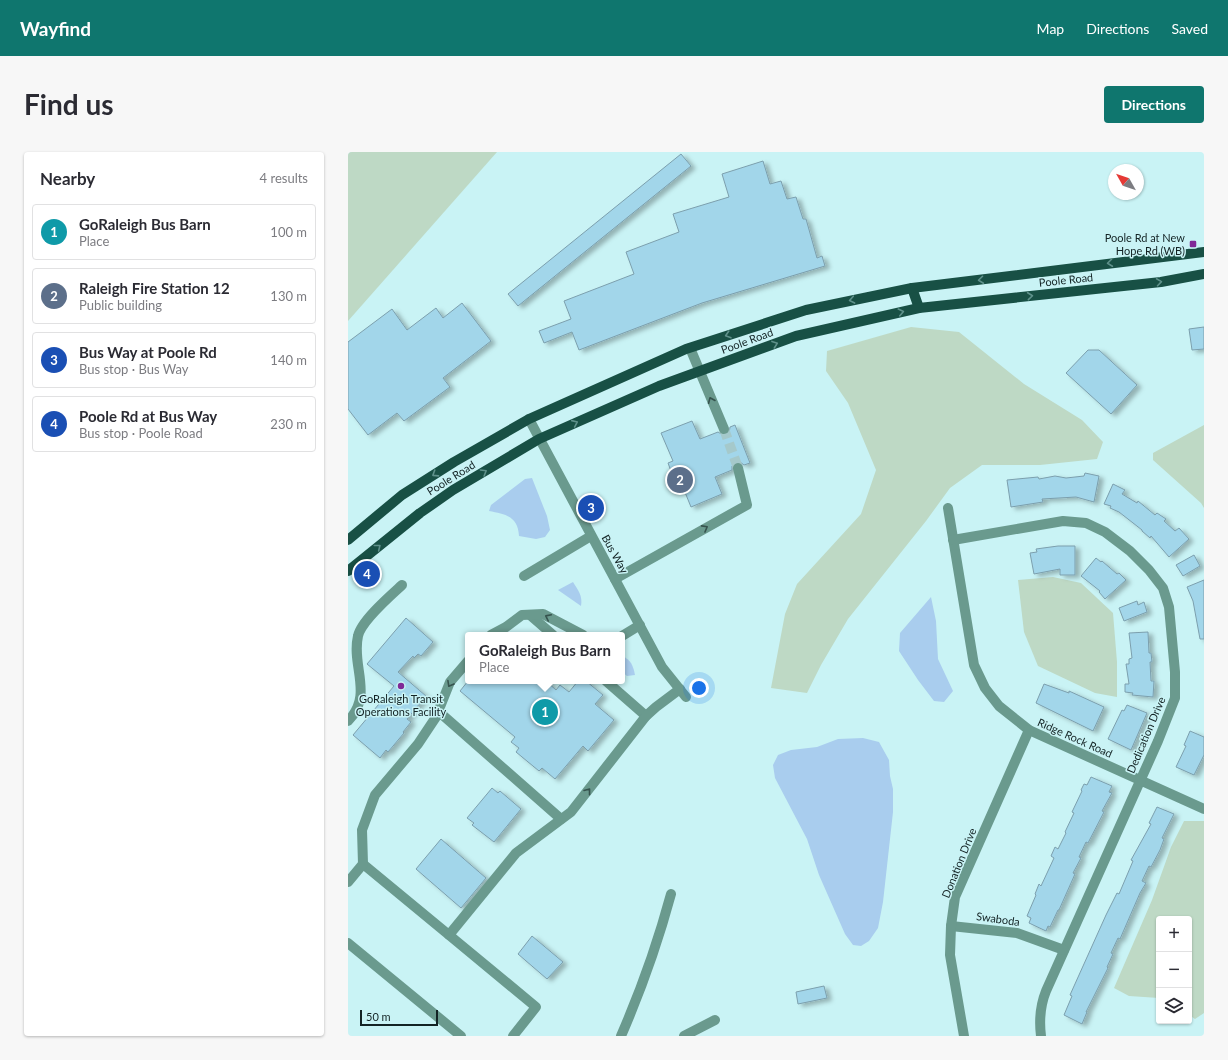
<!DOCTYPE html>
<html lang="en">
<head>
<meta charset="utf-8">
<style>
	:root { --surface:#fff; --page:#f7f7f7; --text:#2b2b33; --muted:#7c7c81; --line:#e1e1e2; --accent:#0f766e }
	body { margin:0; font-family:Lato,sans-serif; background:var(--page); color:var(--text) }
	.controls { position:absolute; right:12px; bottom:12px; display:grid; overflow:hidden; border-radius:4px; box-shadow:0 1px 3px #0004 }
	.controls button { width:36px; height:36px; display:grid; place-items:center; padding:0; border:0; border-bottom:1px solid var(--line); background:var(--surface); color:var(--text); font:20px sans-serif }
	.compass { position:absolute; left:760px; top:12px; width:36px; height:36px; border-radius:50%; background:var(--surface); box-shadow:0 1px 3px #0004; rotate:310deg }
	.scale { position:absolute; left:12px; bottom:10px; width:78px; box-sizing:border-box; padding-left:4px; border:2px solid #132324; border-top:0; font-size:11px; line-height:14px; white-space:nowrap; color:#132324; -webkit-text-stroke:3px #c9f3f5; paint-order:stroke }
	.you { position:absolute; left:351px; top:536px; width:14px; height:14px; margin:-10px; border:3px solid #fff; border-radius:50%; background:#1a73e8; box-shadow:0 0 0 6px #1a73e833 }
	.badge { display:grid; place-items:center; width:26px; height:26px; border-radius:50%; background:var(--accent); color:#fff; font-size:13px; font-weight:700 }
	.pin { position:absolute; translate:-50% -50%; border:2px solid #fff; box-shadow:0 1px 4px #0006 }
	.popup { position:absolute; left:117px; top:480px; width:160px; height:52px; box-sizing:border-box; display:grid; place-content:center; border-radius:4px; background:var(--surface); filter:drop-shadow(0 1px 3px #0005); font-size:13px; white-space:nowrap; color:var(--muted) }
	.popup b { font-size:15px; color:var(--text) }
	.popup::after { content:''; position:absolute; left:50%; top:100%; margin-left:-8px; border:8px solid transparent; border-top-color:var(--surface) }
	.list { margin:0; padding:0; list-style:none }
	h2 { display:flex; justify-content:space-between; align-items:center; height:52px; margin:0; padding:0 16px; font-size:17px }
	h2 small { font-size:13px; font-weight:400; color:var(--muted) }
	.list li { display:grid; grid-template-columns:26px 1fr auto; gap:12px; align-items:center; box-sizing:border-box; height:56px; margin:0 8px 8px; padding:0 8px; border:1px solid var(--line); border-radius:4px }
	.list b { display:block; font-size:15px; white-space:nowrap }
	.list p { margin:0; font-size:13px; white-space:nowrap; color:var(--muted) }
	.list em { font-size:13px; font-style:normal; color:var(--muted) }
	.icon { flex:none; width:22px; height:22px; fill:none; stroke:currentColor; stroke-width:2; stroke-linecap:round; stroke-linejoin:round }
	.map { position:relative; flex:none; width:856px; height:884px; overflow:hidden; border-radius:4px }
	header { display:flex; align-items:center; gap:24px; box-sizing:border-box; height:56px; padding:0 20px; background:var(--accent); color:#fff }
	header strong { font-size:19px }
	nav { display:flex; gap:22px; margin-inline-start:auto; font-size:14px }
	.intro { display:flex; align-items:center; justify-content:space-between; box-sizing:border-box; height:96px; padding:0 24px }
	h1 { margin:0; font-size:28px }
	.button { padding:10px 18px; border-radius:4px; background:var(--accent); color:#fff; font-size:14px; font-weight:700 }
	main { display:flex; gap:24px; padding:0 24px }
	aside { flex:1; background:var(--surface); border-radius:4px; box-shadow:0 1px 3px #0004 }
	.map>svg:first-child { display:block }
	.green { fill:#bed9c5 }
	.water { fill:#a9cdee }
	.building { fill:#a2d6ea; stroke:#7c9fad; filter:url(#shadow) }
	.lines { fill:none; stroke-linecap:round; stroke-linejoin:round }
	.minor-tunnel { stroke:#a5c9cb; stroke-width:10; stroke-dasharray:10 5; stroke-linecap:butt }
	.minor { stroke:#6a9a8e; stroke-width:10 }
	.major { stroke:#185045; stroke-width:10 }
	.oneway { stroke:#5f918b }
	.oneway2 { stroke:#36534e }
	.poi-dot { fill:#7f2997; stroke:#c9f3f5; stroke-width:1.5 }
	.labels { text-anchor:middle; stroke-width:3; stroke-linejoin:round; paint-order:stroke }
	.poi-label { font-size:11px; fill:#132324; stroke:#c9f3f5; text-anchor:end }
	.street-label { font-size:11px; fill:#132324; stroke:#c9f3f5 }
</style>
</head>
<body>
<header>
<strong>Wayfind</strong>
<nav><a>Map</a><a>Directions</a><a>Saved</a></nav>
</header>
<div class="intro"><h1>Find us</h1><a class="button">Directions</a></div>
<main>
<aside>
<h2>Nearby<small>4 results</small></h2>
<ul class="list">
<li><span class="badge" style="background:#0f9aa8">1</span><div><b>GoRaleigh Bus Barn</b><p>Place</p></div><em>100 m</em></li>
<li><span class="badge" style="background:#5c6f8a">2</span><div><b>Raleigh Fire Station 12</b><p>Public building</p></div><em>130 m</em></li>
<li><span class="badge" style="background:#1a4fb4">3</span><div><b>Bus Way at Poole Rd</b><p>Bus stop · Bus Way</p></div><em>140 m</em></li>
<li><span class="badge" style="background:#1a4fb4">4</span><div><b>Poole Rd at Bus Way</b><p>Bus stop · Poole Road</p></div><em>230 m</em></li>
</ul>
</aside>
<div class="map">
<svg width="856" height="884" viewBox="0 0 856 884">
	<defs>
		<filter id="shadow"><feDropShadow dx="4.5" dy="2.5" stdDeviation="2" flood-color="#0004"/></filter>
	</defs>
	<rect width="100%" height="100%" fill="#c9f3f5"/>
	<!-- green -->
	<g class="green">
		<path d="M0,0H149L0,169Z"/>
		<path d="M563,175L611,180L676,232L734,268L755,290L749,307L692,313H634L602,336L578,369L500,467L473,513L459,541L423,536L437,462L449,432L513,362L528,318L500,251L478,219L479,199Z"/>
		<path d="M856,273V356L853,351L805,308V301Z"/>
		<path d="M705,425L733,431L765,461L769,510V545L747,541L690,514L676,480L670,428Z"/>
		<path d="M836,669H856V861L847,867L841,863V767H811V846L781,844L766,836L804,748L823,695Z"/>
	</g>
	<!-- water -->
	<g class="water">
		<path d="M184,326L199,364L202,378L197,385L188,387L171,384C170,364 157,362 141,359L143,353L177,327Z"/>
		<path d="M225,430C230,438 235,444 233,454L210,438Z"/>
		<path d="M583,445L588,469L590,507L605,539L596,550L586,549L570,528L551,499L552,481Z"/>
		<path d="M274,504C283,508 285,513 287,523L279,524L274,520Z"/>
		<path d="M515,586L531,590L541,608L542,624L545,637V660L535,750L530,776L521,789L513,794L505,793L497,782L471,723L459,687L427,626L425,613L430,603L443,598L469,595L490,587Z"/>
	</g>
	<!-- building -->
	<g class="building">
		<path d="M333,2L343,14L170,154L160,142Z"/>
		<path d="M415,9L422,32L433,29L439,47L448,45L455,67H458L469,106L474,104L477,114L354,151L231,198L224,180L196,191L191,179L223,167L216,149L286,122L278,100L331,80L325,62L381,45L374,22Z"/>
		<path d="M114,151L143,189L95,226L102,235L56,269L49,261L20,283L0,257V190L44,157L59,178L88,156L95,166Z"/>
		<path d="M856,175V197L844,198L841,177Z"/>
		<path d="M740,198H751L789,233L763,262L718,221Z"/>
		<path d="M344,269L352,287L370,280L375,283H378L381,281L382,275L387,273L402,311L396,313L392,310H388L384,314V318L367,325L374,342L343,355L332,328L327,330L320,311L325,309L313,281Z"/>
		<path d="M737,321L751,324L746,350L728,345L694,347L695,350L663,355L659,328L690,325L691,327L707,324L718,326L736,324Z"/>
		<path d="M765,332L777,338L774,342L789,351L790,349L807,363L809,361L818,367L816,369L827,379L831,376L841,387L821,405L803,384L802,386L794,379V378L771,360L762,356L763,354L756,352Z"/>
		<path d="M710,394H727V423H712V417L686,422L682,401L689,400L688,397Z"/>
		<path d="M846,403L852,414L835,424L828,413Z"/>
		<path d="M748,406L753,410L754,409L769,422L771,421L778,428L757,447L751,440L752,439L733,424Z"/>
		<path d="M856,428V487H852L845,449L839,435Z"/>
		<path d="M789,449L790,453L796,450L799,460L776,469L771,456Z"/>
		<path d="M58,466L85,490L73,504L70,502L66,506L65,504L50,520L78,544L59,567L63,570L55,580L56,581L40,600L38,598L32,606L5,583L46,534L19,512Z"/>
		<path d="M800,480L801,501H803L804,510H802L803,529H806L805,545L784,543L785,541L777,540V532H781L778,512H781V507L784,506L781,481Z"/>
		<path d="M120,529H198L208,538L212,533L221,540L230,529H238L255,543L247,552L266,568L240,599L235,594L207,627L194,616L191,619L168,600L171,596L163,590L167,585L112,539Z"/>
		<path d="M696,532L721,541V539L756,555L745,579L688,551Z"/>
		<path d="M779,553L799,561L783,598L760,587L774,558L776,559Z"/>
		<path d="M842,579L856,585V603L846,623L828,615L838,594L836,593Z"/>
		<path d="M743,625L764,634L761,640L764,641L754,659L756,660L740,691L738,690L731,705L733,706L725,721L727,722L711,758H710L702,775L700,774L698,779L681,771L683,766L679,764L688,743L687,742L691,732L693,734L706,706L703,704L707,695L710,697L718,681L717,680L726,661L724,660L734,639L733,638L736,632L739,633Z"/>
		<path d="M144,636L150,641L152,639L173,657L146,690L124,673L126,671L119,666Z"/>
		<path d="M809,655L826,662L814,686L816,687L812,698L803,715L801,714L794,729L798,731L792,741L772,787L770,786L763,801L765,802L759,815L760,816L738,860H739L734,872L716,863L724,844L722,843L758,763L769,741L771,742L785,709L783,708L803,672L801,671Z"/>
		<path d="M93,687L138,726L113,756L68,717Z"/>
		<path d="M184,784L215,810L199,827L170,802Z"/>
		<path d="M476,834L479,846L450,852L448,840Z"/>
	</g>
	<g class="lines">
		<!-- minor-tunnel -->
		<path class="minor-tunnel" d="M376,277L390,316"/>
		<!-- minor -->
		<g class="minor">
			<path d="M342,196L376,277"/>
			<path d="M181,267L314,515L338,545"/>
			<path d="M600,356L626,513L637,536L651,554L681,578L856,657"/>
			<path d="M605,388L715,369L738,371L757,380L782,399L801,418L815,436L821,455L827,520V546L810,589L698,839C692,854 691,868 693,884"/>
			<path d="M176,424L243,384"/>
			<path d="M267,427L399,353L390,316"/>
			<path d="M182,463L205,483"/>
			<path d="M143,483L158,475L174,463L195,462L235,483"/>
			<path d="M274,484L292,473"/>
			<path d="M258,529L298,564"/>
			<path d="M90,559L213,667"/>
			<path d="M0,569C26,543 3,514 10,484C13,469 42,444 54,433"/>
			<path d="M15,712L101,783"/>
			<path d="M0,730L15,712L14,678L27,643L70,592L88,565L102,530L120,509"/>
			<path d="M603,774L669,781L716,798"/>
			<path d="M0,791L113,884"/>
			<path d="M165,884L188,855L101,783L168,701L223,660L298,564L308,555L332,537"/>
			<path d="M273,884C293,838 310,790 323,742"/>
			<path d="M336,884L367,868"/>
			<path d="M616,884L602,803L603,774L607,745L681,578"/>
		</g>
		<!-- major -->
		<g class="major">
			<path d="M564,136L571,156"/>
			<path d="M0,388L54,343L106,310L181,267L338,197L458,158L564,136L856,100"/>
			<path d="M0,419L72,361L105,338L191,287L311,234L448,184L571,156L813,130L856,122"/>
		</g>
	</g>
	<!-- one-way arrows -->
	<defs><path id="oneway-chevron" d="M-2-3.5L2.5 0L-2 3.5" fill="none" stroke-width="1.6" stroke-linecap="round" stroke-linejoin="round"/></defs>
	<g class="oneway">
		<use href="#oneway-chevron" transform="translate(762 111) rotate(173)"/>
		<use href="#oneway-chevron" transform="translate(633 128) rotate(173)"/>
		<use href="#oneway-chevron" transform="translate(811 130) rotate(-8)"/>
		<use href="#oneway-chevron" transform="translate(682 144) rotate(-6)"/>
		<use href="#oneway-chevron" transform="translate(504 148) rotate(169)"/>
		<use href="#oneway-chevron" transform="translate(553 160) rotate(-13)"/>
		<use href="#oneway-chevron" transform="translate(380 183) rotate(162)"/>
		<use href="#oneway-chevron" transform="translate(427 192) rotate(-20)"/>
		<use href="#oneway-chevron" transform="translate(227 271) rotate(-24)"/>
		<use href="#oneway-chevron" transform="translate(136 320) rotate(-31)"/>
		<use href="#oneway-chevron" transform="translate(87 322) rotate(147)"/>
		<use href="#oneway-chevron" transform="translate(30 395) rotate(-39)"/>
	</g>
	<g class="oneway2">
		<use href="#oneway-chevron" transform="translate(363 248) rotate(-113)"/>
		<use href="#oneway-chevron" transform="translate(357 376) rotate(-29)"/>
		<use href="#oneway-chevron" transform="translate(200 465) rotate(-154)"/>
		<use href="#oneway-chevron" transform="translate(102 532) rotate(119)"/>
		<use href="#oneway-chevron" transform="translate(240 639) rotate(-52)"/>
	</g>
	<!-- markers -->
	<g class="poi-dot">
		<rect x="841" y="88" width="8" height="8" rx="2"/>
		<circle cx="53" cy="534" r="4"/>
	</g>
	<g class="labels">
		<!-- poi labels -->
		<g class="poi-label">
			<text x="837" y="90">Poole Rd at New<tspan x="837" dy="13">Hope Rd (WB)</tspan></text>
			<text x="53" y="551" text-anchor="middle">GoRaleigh Transit<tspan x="53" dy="13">Operations Facility</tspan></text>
		</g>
		<!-- street labels -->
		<g class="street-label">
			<text transform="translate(718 128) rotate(-6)" y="4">Poole Road</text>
			<text transform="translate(399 189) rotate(-20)" y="4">Poole Road</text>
			<text transform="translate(103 326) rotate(-32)" y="4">Poole Road</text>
			<text transform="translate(267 402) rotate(61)" y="4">Bus Way</text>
			<text transform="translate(798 583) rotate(-67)" y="4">Dedication Drive</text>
			<text transform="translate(727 586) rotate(24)" y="4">Ridge Rock Road</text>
			<text transform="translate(611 711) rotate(-68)" y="4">Donation Drive</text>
			<text transform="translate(650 767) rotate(8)" y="4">Swaboda</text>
		</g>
	</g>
</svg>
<div class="controls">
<button>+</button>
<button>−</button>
<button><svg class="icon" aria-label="layers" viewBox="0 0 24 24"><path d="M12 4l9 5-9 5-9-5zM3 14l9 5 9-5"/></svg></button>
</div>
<svg class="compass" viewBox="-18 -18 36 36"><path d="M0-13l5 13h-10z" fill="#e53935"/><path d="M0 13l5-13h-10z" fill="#7c7c81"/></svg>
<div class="scale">50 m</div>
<div class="you"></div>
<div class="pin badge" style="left:197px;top:560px;background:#0f9aa8">1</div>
<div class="popup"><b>GoRaleigh Bus Barn</b>Place</div>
<div class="pin badge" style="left:332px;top:328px;background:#5c6f8a">2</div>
<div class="pin badge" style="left:243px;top:356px;background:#1a4fb4">3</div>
<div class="pin badge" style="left:19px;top:422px;background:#1a4fb4">4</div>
</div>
</main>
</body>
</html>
